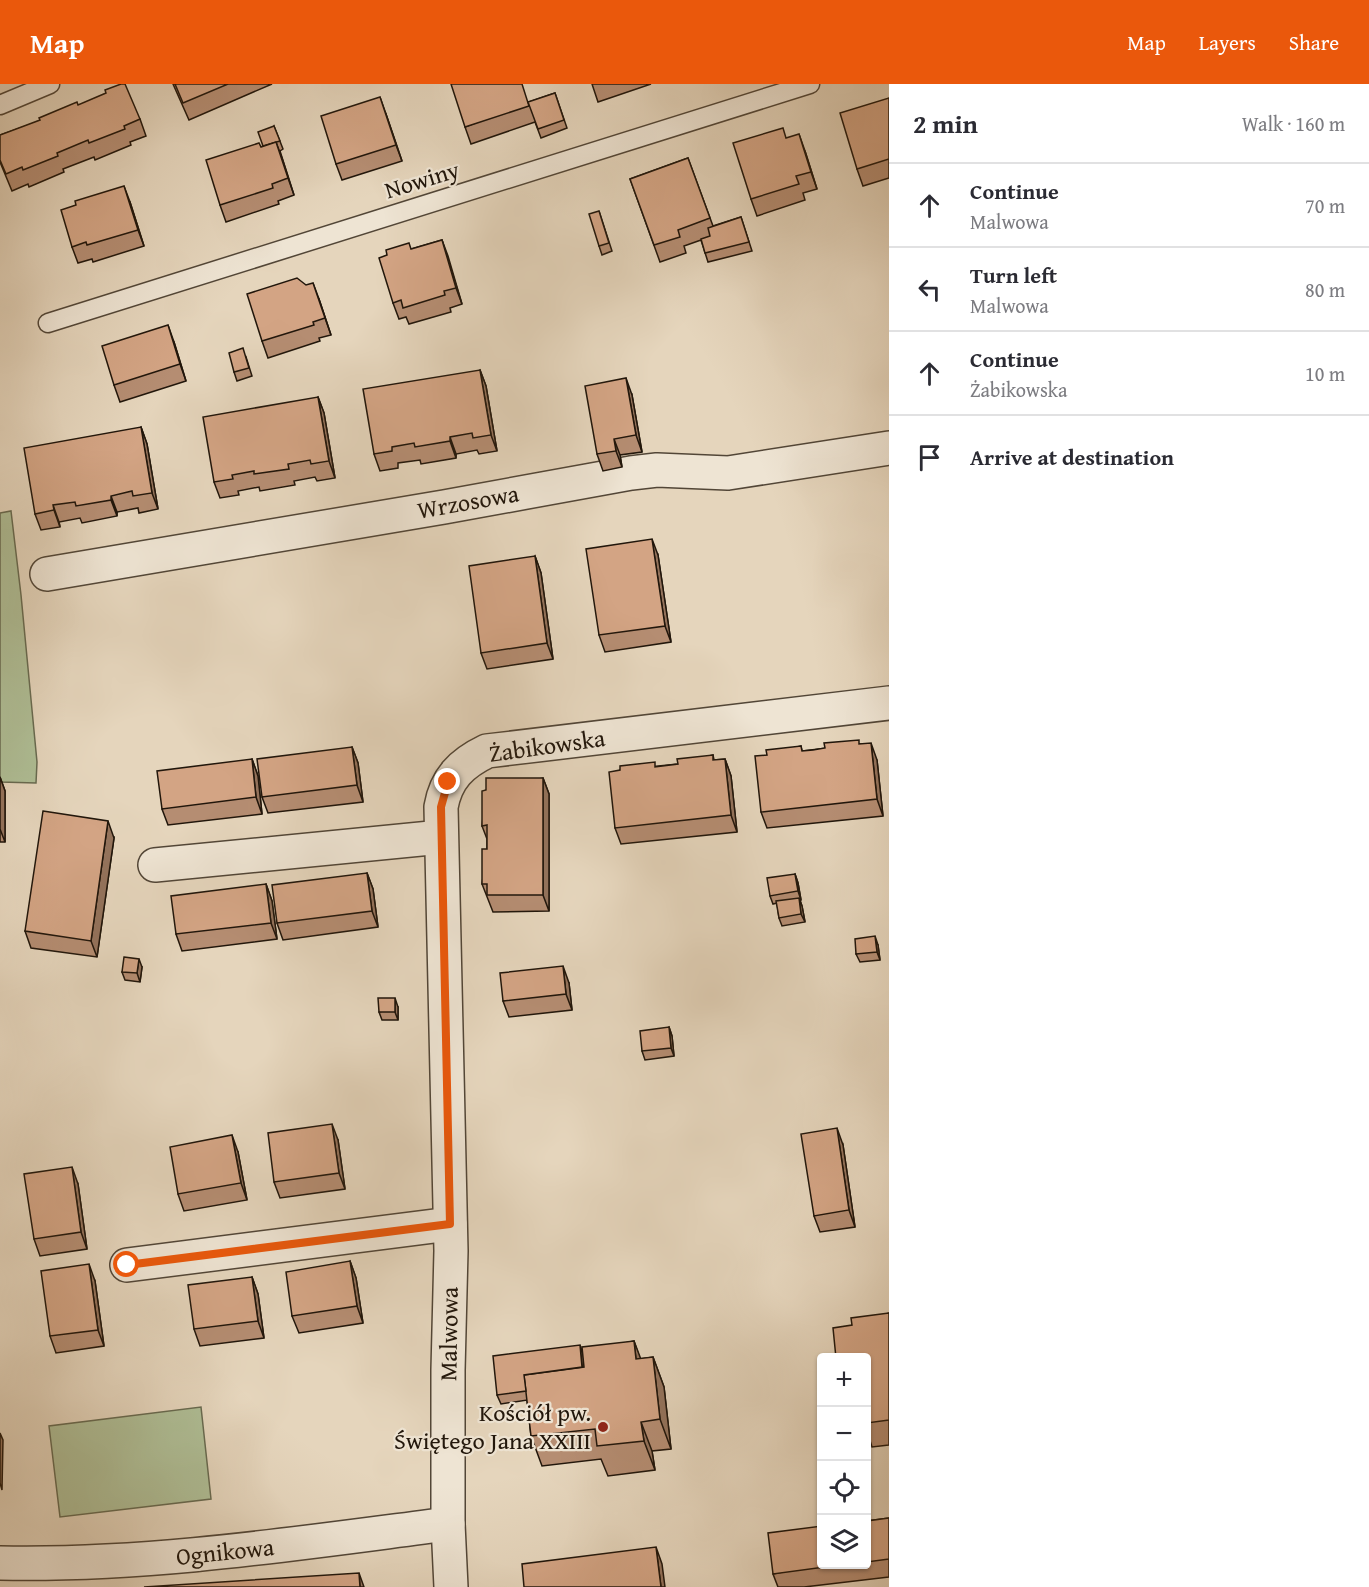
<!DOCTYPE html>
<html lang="en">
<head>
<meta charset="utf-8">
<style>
	:root { --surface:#fff; --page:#f7f7f7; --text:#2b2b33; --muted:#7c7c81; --line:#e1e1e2; --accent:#ea580c }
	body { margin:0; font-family:"Gentium Book Plus",serif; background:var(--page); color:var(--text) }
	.controls { position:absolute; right:18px; bottom:18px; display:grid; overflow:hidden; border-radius:6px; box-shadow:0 2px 4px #0004 }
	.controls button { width:54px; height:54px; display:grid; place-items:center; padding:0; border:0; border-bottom:2px solid var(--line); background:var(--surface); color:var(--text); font:30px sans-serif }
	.stop { position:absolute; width:18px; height:18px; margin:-14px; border:4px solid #ea580c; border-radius:50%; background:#fff }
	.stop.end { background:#ea580c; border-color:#fff; box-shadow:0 2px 6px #0008 }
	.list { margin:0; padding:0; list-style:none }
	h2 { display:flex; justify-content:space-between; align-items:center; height:78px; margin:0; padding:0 24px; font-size:26px }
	h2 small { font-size:20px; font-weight:400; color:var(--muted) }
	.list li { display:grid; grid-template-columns:39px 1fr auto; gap:18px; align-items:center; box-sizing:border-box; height:84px; padding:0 24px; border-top:2px solid var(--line) }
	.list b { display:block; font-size:22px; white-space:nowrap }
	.list p { margin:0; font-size:20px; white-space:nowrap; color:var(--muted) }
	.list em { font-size:20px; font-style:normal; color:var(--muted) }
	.icon { flex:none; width:33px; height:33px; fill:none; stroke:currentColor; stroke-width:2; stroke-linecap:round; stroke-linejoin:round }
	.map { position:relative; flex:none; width:889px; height:1503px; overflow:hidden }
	header { display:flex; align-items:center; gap:36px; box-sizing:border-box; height:84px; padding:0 30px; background:var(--accent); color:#fff }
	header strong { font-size:28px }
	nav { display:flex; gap:33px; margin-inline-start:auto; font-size:21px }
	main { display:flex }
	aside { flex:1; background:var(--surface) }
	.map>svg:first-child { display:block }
	.green { fill:#afbe96; stroke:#686a50; stroke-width:1.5 }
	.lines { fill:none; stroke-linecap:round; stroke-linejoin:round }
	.lane-casing { stroke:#524637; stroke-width:21 }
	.street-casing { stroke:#524637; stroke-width:36 }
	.lane { stroke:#eee4d3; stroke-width:18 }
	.street { stroke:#eee4d3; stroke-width:33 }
	.wall { fill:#b58d72; stroke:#21160b; stroke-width:1.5 }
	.shaded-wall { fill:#94735c; stroke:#21160b; stroke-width:1.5 }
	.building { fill:#d3a484; stroke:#21160b; stroke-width:1.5 }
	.route { stroke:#ea580c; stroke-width:8 }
	.poi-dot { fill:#8f2418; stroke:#eee4d3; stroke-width:2 }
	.labels { text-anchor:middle; stroke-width:4.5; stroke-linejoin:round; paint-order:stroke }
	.street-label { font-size:24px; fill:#21160b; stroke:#eee4d3 }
	.poi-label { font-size:24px; fill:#21160b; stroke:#eee4d3; text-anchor:end }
</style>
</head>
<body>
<header>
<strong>Map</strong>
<nav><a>Map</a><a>Layers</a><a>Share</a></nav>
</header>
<main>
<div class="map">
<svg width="889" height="1503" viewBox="0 0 889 1503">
	<rect width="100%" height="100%" fill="#e5d5bc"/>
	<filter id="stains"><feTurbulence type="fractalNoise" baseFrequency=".00333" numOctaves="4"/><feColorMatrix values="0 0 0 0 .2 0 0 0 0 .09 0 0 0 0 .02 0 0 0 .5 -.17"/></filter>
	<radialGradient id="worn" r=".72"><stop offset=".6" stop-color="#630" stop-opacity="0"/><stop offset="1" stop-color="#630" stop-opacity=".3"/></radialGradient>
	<!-- green -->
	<g class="green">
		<path d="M11,427L21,511L37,678L36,699L0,698V429Z"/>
		<path d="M201,1323L211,1415L60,1433L49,1342Z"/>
	</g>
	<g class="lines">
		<!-- lane casing -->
		<g class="lane-casing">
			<g id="lane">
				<path d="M0,21L50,0"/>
				<path d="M48,239L810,0"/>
			</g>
		</g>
		<!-- street casing -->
		<g class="street-casing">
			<g id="street">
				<path d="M47,490L444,423L631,389L657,386L728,389L889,364"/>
				<path d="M155,781L441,753"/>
				<path d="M127,1181L450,1140"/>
				<path d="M0,1479C151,1482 299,1459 448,1440"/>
				<path d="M451,1503L448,1440V1286L451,1167L441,723C446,694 462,679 487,667L889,619"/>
			</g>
		</g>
		<!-- lane -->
		<use href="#lane" class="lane"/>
		<!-- street -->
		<use href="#street" class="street"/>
	</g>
	<!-- wall -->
	<g class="wall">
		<path d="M173,0H272L189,36Z"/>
		<path d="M592,0H651L598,18Z"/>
		<path d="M555,9L567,44L541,54L535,38L471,60L465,43L529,18Z"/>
		<path d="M889,14V94L863,102L857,85Z"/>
		<path d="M78,21L140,35L146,52L130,58L131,61L95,76L94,73L63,85L64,88L29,103L28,100L12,107L0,78V51L40,37Z"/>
		<path d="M386,30L402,77L342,96L336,80Z"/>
		<path d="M274,42L283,65L280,67L294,111L278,117L279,120L226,138L220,121L261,63L263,62Z"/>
		<path d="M787,54L805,67L817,105L803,109L805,116L757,132L751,115Z"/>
		<path d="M688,74L713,142L741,133L752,167L708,178L701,156L684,162L686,169L660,178L630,95Z"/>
		<path d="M130,118L144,162L93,178L92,175L78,179L72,163Z"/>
		<path d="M599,127L612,167L602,171L599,162Z"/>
		<path d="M442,156L462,220L450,224L451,228L409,240L406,233L399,235L393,219L411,165Z"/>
		<path d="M319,215L331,251L319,254L320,257L268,274L262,257Z"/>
		<path d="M174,258L186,297L120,318L114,301Z"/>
		<path d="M246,273L252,292L237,297L234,288Z"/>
		<path d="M480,286L486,302L497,367L479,370L477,366L456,370V374L421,380L420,376L398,379V384L380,387L374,370Z"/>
		<path d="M632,311L642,368L620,371L622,383L603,387L597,370Z"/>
		<path d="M318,313L324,329L335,394L317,397L315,393L294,397L295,401L260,407L259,403L238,407L239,411L220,414L214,398Z"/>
		<path d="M141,343L147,360L158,425L139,429L138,424L117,428V432L82,439L80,434L59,438L60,443L41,446L35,430Z"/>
		<path d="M658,471L671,558L605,568L599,551Z"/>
		<path d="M535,472L541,489L553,575L487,585L481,569Z"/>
		<path d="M861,660L877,676L883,732L767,744L761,728L767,671L801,662L802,667Z"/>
		<path d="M352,663L358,679L363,718L268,729L262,713Z"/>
		<path d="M713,671L714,676L725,675L731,692L737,748L621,760L615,744L620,686L678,680Z"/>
		<path d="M252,675L258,692L262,730L168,741L162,725Z"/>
		<path d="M0,693L5,707V758H0Z"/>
		<path d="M543,694L549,710V827L493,828L482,800L487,765V755L482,742L486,706Z"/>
		<path d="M114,754L97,873L31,864L25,847Z"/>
		<path d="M367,789L373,805L378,843L283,856L277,839Z"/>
		<path d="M795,790L798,799L801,816H800L802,822L805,838L782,842L779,834L777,819L773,820L770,812Z"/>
		<path d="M266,800L272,817L277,855L182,867L176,850Z"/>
		<path d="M878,861L880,876L860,878L856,870Z"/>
		<path d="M142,883L140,898L125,896L122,888Z"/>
		<path d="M569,899L572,926L509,933L503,917Z"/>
		<path d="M398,923V936H382L379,928Z"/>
		<path d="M669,943L672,952L674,972L645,976L642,967Z"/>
		<path d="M338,1056L345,1105L280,1114L274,1098Z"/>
		<path d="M843,1061L855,1143L820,1148L814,1132Z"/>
		<path d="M238,1068L247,1116L184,1127L178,1110Z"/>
		<path d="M78,1100L87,1165L40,1172L34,1155Z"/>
		<path d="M350,1177L356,1194L363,1239L299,1249L292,1232Z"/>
		<path d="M252,1193L258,1210L264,1254L200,1262L194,1245Z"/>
		<path d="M95,1197L104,1262L56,1269L50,1252Z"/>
		<path d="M889,1229V1361L872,1363L867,1347V1274L852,1241Z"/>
		<path d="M634,1257L640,1275L653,1273L664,1303L671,1365L652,1367L655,1386L608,1392L601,1375L542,1382L531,1352L527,1316L501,1320L497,1311L582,1269Z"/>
		<path d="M889,1434V1493L804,1503H778L773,1490L822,1480H867V1437Z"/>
	</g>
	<!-- shaded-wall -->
	<g class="shaded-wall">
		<path d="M380,13L386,30L402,77L396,61Z"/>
		<path d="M799,50L805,67L817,105L811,88Z"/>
		<path d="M276,58L282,74L294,111L288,94Z"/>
		<path d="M124,102L130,118L144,162L138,146Z"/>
		<path d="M442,156L448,172L462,220L456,204Z"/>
		<path d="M313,199L319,215L331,251L325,234Z"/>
		<path d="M168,241L174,258L186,297L180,280Z"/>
		<path d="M480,286L486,302L497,367L491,351Z"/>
		<path d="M626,294L632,311L642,368L636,351Z"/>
		<path d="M318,313L324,329L335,394L329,377Z"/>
		<path d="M141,343L147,360L158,425L152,409Z"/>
		<path d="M450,353L456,370V374L450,357Z"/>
		<path d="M614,355L620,371L622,383L616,367Z"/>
		<path d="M111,412L117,428V432L111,416Z"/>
		<path d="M53,421L59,438L60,443L54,426Z"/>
		<path d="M652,455L658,471L671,558L665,542Z"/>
		<path d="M535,472L541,489L553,575L547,559Z"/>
		<path d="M871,659L877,676L883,732L877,715Z"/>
		<path d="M352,663L358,679L363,718L357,701Z"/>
		<path d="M252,675L258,692L262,730L256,713Z"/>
		<path d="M725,675L731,692L737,748L731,731Z"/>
		<path d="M0,693L5,707V758L0,745Z"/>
		<path d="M543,694L549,710V827L543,811Z"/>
		<path d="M108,737L114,754L97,873L91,857Z"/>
		<path d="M367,789L373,805L378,843L372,827Z"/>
		<path d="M795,790L798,799L801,816L798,807Z"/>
		<path d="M266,800L272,817L277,855L271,839Z"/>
		<path d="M799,814L802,822L805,838L801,830Z"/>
		<path d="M875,852L878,861L880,876L877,868Z"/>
		<path d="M139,875L142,883L140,898L137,889Z"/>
		<path d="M563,882L569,899L572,926L566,910Z"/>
		<path d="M395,914L398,923V936L395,928Z"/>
		<path d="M669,943L672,952L674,972L671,964Z"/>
		<path d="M332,1040L338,1056L345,1105L339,1089Z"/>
		<path d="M837,1044L843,1061L855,1143L849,1126Z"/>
		<path d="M232,1051L238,1068L247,1116L241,1099Z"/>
		<path d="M72,1083L78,1100L87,1165L81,1148Z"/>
		<path d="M350,1177L356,1194L363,1239L357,1222Z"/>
		<path d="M89,1180L95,1197L104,1262L98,1246Z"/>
		<path d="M252,1193L258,1210L264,1254L258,1237Z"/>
		<path d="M634,1257L645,1286L636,1275Z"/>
		<path d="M580,1261L583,1270L587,1308L584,1300Z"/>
		<path d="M653,1273L664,1303L671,1365L660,1335Z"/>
		<path d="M641,1338L652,1367L655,1386L644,1357Z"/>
		<path d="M0,1349L3,1356L2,1406L0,1399Z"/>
		<path d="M656,1463L662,1480L665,1503H661Z"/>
		<path d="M359,1489L364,1503H360Z"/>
	</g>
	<!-- building -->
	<g class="building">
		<path d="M121,0H125L140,35L124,42L125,45L89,59L88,56L57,69L58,72L23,86L22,83L6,90L0,76V51L40,36L39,34L77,18L78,21L106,9L105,6Z"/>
		<path d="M175,0H228L183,19Z"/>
		<path d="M451,0H522L529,22L465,43Z"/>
		<path d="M555,9L564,36L538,45L528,18Z"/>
		<path d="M380,13L396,61L336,80L321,32Z"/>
		<path d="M889,14V75L857,85L840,29Z"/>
		<path d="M274,42L280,57L263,62L258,48Z"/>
		<path d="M783,44L786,54L799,50L811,88L796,92L799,100L751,115L733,59Z"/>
		<path d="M276,58L288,94L272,100L273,104L220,121L206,76L259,59L261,63Z"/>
		<path d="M688,74L710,134L678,146L680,153L654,161L630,95Z"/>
		<path d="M124,102L138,146L87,161L86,158L72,163L61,126L76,121L75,117Z"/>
		<path d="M599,127L609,159L599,162L589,130Z"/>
		<path d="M741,133L749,158L705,169L701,155L710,152L708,144Z"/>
		<path d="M442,156L456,204L444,207L445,211L403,224L401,216L393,219L379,174L387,171L386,166L409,159L411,165Z"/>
		<path d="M297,194L306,201L313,199L325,234L313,238L314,241L262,257L247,210Z"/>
		<path d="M168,241L180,280L114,301L102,262Z"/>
		<path d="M243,264L249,284L234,288L229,269Z"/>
		<path d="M480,286L491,351L473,354L472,349L450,353V357L415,363L414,359L392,363V367L374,370L363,305Z"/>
		<path d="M626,294L636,351L614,355L616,367L597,370L585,302Z"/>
		<path d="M318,313L329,377L311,380L310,376L288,380L289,385L254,390V387L232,391L233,395L214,398L203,333Z"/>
		<path d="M141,343L152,409L133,412L132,407L111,412V416L76,422L75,418L53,421L54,426L35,430L24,364Z"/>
		<path d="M652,455L665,542L599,551L586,465Z"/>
		<path d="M535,472L547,559L481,569L469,482Z"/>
		<path d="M859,656V660L871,659L877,715L761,728L755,672L767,671L766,666L801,662L802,667L813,666L825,664L824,659Z"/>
		<path d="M352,663L357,701L262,713L257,675Z"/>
		<path d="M713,671V676L725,675L731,731L615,744L609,688L620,686V682L655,678V683L678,680L677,675Z"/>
		<path d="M252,675L256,713L162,725L157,687Z"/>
		<path d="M486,694H543V811H487V800H482V765H487V741L482,742V707L486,706Z"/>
		<path d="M43,727L108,737L91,857L25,847Z"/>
		<path d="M367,789L372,827L277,839L272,801Z"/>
		<path d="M795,790L798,807L770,812L767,794Z"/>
		<path d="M266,800L271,839L176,850L171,812Z"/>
		<path d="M799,814L801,830L779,834L776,817Z"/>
		<path d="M875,852L877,868L856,870L855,855Z"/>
		<path d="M124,873L139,875L137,889L122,888Z"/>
		<path d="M563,882L566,910L503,917L500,889Z"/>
		<path d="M378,914H395V928H379Z"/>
		<path d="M669,943L671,964L642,967L640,947Z"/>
		<path d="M332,1040L339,1089L274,1098L268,1049Z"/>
		<path d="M837,1044L849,1126L814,1132L801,1050Z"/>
		<path d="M232,1051L241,1099L178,1110L170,1063Z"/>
		<path d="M72,1083L81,1148L34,1155L24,1090Z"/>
		<path d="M350,1177L357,1222L292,1232L286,1188Z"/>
		<path d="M89,1180L98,1246L50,1252L41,1187Z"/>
		<path d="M252,1193L258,1237L194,1245L188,1201Z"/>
		<path d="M889,1229V1336L867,1339V1274H836L833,1244L852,1241L851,1234Z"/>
		<path d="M634,1257L636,1275L653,1273L660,1335L641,1338L644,1357L597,1362L595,1345L531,1352L524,1291L584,1283L582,1263Z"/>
		<path d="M580,1261L582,1283L524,1291L526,1307L497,1311L493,1272Z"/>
		<path d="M889,1434V1475L867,1478V1437Z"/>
		<path d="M822,1442V1480H847L773,1490L768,1449Z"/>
		<path d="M656,1463L661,1503H524L522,1480Z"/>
		<path d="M359,1489L360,1503H144Z"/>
	</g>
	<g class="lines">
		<!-- route -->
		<path class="route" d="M127,1181L450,1140L441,723L448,698"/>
	</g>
	<!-- markers -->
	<circle class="poi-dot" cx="603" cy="1343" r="6"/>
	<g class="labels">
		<!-- street labels -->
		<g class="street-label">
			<text transform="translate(422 96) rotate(-17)" y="8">Nowiny</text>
			<text transform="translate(468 418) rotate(-10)" y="8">Wrzosowa</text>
			<text transform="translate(547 662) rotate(-8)" y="8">Żabikowska</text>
			<text transform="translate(449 1250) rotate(-89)" y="8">Malwowa</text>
			<text transform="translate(225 1468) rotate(-6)" y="8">Ognikowa</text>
		</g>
		<!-- poi labels -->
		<g class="poi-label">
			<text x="591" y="1337">Kościół pw.<tspan x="591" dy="28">Świętego Jana XXIII</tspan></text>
		</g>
	</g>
	<rect width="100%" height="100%" filter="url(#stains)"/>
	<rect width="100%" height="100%" fill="url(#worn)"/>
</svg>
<div class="controls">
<button>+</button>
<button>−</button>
<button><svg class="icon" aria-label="locate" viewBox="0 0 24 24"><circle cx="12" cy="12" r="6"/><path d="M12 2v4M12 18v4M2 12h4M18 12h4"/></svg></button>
<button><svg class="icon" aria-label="layers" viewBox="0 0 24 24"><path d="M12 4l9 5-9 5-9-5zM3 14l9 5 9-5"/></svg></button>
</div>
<div class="stop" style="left:127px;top:1181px"></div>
<div class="stop end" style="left:448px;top:698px"></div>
</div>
<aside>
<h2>2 min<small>Walk · 160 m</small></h2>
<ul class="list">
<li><svg class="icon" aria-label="ahead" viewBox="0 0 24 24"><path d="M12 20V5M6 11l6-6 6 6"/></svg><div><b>Continue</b><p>Malwowa</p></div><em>70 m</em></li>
<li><svg class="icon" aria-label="left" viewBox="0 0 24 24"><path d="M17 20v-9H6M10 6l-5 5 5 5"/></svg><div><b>Turn left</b><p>Malwowa</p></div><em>80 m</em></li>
<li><svg class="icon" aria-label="ahead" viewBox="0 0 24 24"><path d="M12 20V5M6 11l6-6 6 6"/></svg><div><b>Continue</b><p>Żabikowska</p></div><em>10 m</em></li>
<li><svg class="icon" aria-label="arrive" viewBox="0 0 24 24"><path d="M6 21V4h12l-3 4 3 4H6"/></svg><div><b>Arrive at destination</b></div></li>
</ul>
</aside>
</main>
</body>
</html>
